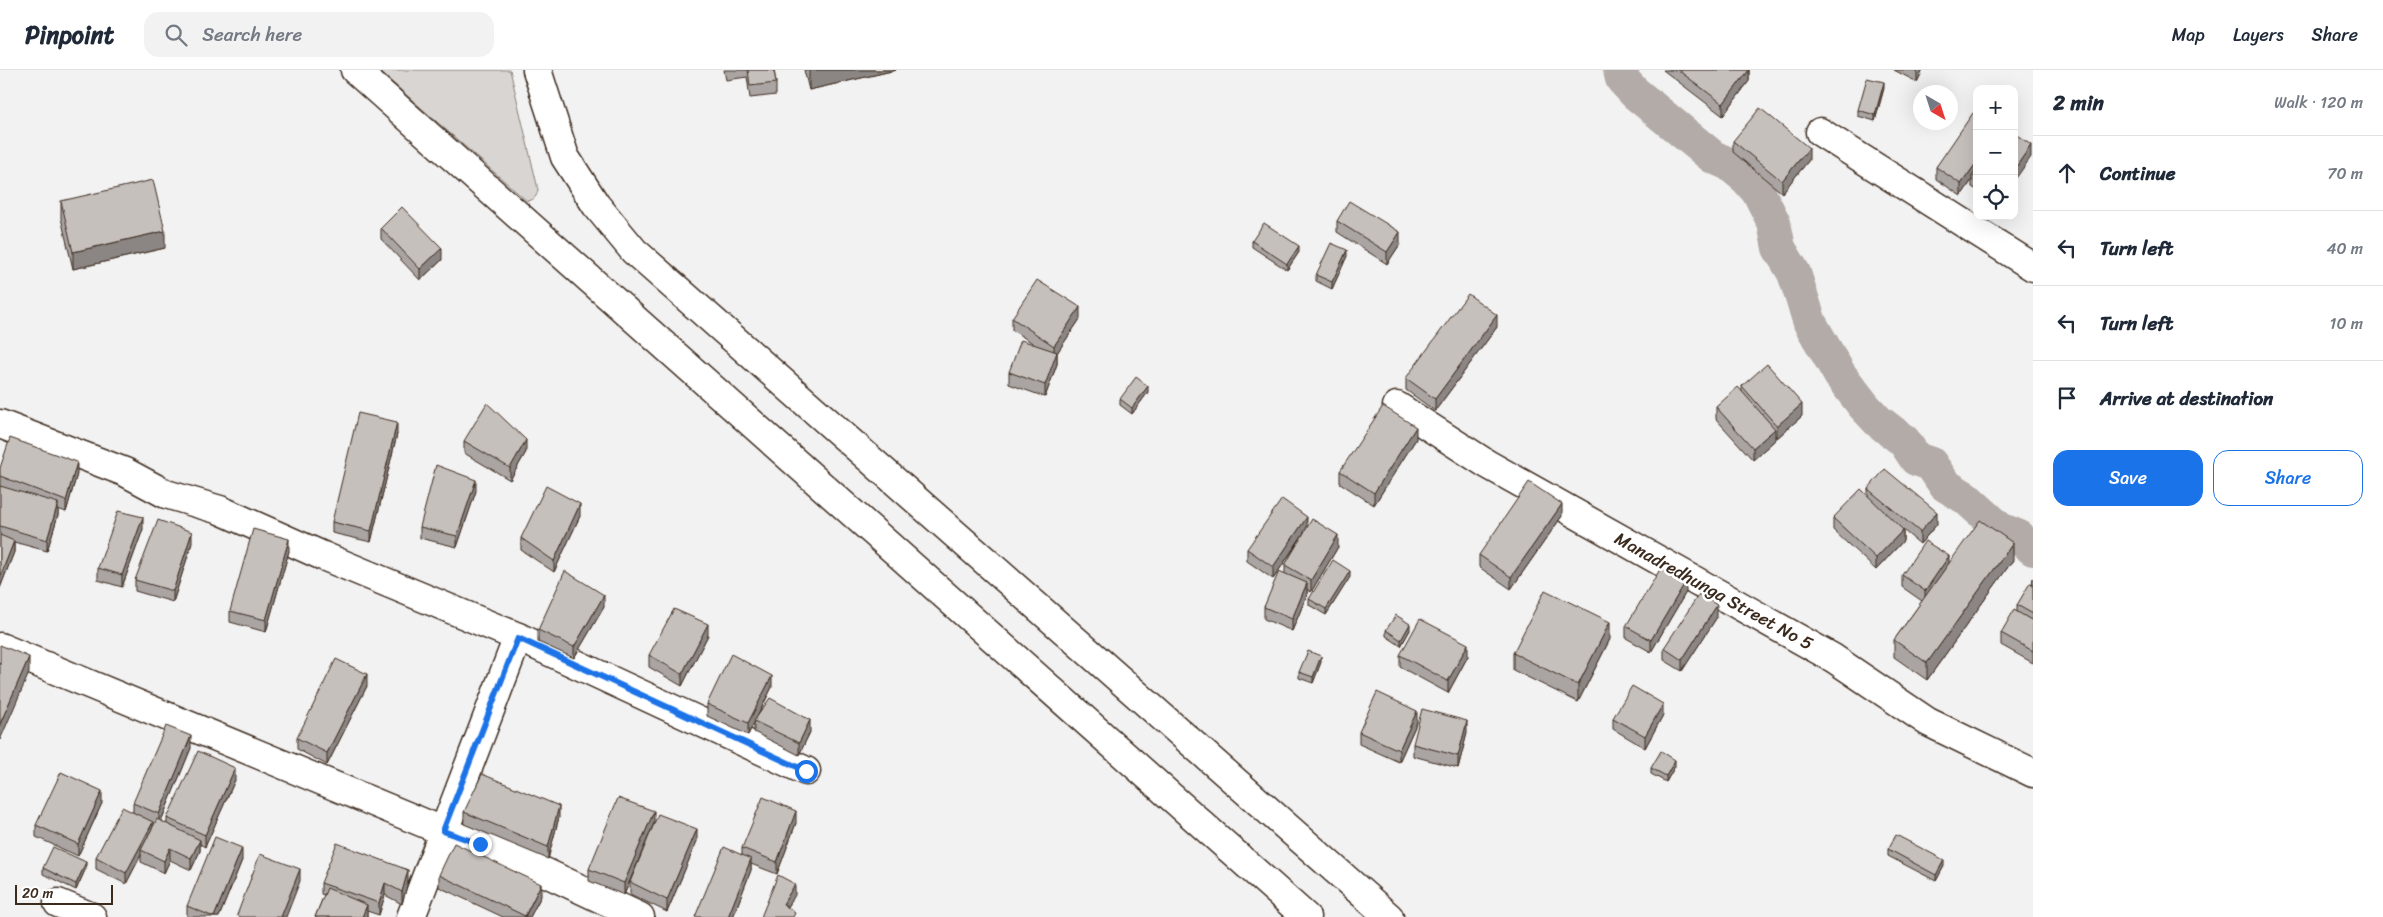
<!DOCTYPE html>
<html lang="en">
<head>
<meta charset="utf-8">
<style>
	:root { --surface:#fff; --page:#f2f2f3; --text:#1f2937; --muted:#747a83; --line:#e0e1e3; --accent:#1a73e8 }
	body { margin:0; font-family:Sriracha,sans-serif; background:var(--page); color:var(--text) }
	.controls { position:absolute; right:15px; top:15px; display:grid; overflow:hidden; border-radius:10px; box-shadow:0 5px 20px #0002 }
	.controls button { width:45px; height:45px; display:grid; place-items:center; padding:0; border:0; border-bottom:1px solid var(--line); background:var(--surface); color:var(--text); font:25px sans-serif }
	.compass { position:absolute; left:1913px; top:15px; width:45px; height:45px; border-radius:50%; background:var(--surface); box-shadow:0 5px 20px #0002; rotate:141deg }
	.scale { position:absolute; left:15px; bottom:12px; width:98px; box-sizing:border-box; padding-left:5px; border:2px solid #3b2a1e; border-top:0; font-size:14px; line-height:18px; white-space:nowrap; color:#3b2a1e; -webkit-text-stroke:4px #fff; paint-order:stroke }
	.stop { position:absolute; width:15px; height:15px; margin:-11px; border:4px solid #1a73e8; border-radius:50%; background:#fff }
	.stop.end { background:#1a73e8; border-color:#fff; box-shadow:0 1px 5px #0008 }
	.list { margin:0; padding:0; list-style:none }
	h2 { display:flex; justify-content:space-between; align-items:center; height:65px; margin:0; padding:0 20px; font-size:21px }
	h2 small { font-size:16px; font-weight:400; color:var(--muted) }
	.list li { display:grid; grid-template-columns:32px 1fr auto; gap:15px; align-items:center; box-sizing:border-box; height:75px; padding:0 20px; border-top:1px solid var(--line) }
	.list b { display:block; font-size:19px; white-space:nowrap }
	.list em { font-size:16px; font-style:normal; color:var(--muted) }
	.actions { display:flex; gap:10px; padding:15px 20px }
	.actions a { flex:1; padding:11px 0; border:1px solid var(--accent); border-radius:15px; text-align:center; font-size:18px; color:var(--accent) }
	.actions .main { background:var(--accent); color:#fff }
	.icon { flex:none; width:28px; height:28px; fill:none; stroke:currentColor; stroke-width:2; stroke-linecap:round; stroke-linejoin:round }
	.map { position:relative; flex:none; width:2033px; height:847px; overflow:hidden }
	header { display:flex; align-items:center; gap:30px; box-sizing:border-box; height:70px; padding:0 25px; background:var(--surface); border-bottom:1px solid var(--line) }
	header strong { font-size:24px }
	nav { display:flex; gap:28px; margin-inline-start:auto; font-size:18px }
	.search { width:350px; height:45px; background:var(--page); display:flex; align-items:center; gap:12px; box-sizing:border-box; padding:0 18px; border-radius:15px; color:var(--muted); font-size:19px }
	main { display:flex }
	aside { flex:1; background:var(--surface) }
	.map>svg:first-child { display:block }
	.green { fill:#d8d5d2; stroke:#8a8078 }
	.lines { fill:none; stroke-linecap:round; stroke-linejoin:round }
	.canal { stroke:#b2aba7; stroke-width:34 }
	.minor-casing { stroke:#3b2a1e; stroke-width:31 }
	.tertiary-casing { stroke:#3b2a1e; stroke-width:31 }
	.minor { stroke:#fff; stroke-width:28 }
	.tertiary { stroke:#fff; stroke-width:28 }
	.wall { fill:#aaa5a3; stroke:#3b2a1e }
	.shaded-wall { fill:#8b8684; stroke:#3b2a1e }
	.building { fill:#c6c0bd; stroke:#3b2a1e }
	.route { stroke:#1a73e8; stroke-width:6 }
	.labels { text-anchor:middle; stroke-width:5; stroke-linejoin:round; paint-order:stroke }
	.street-label { font-size:18px; fill:#3b2a1e; stroke:#fff }
</style>
</head>
<body>
<header>
<strong>Pinpoint</strong>
<div class="search"><svg class="icon" aria-label="search" viewBox="0 0 24 24"><circle cx="10" cy="10" r="6"/><path d="M15 15l6 6"/></svg>Search here</div>
<nav><a>Map</a><a>Layers</a><a>Share</a></nav>
</header>
<main>
<div class="map">
<svg width="2033" height="847" viewBox="0 0 2033 847">
	<rect width="100%" height="100%" fill="#f3f2f2"/>
	<filter id="ink" filterUnits="userSpaceOnUse"><feTurbulence type="fractalNoise" baseFrequency=".02" numOctaves="2"/><feDisplacementMap in="SourceGraphic" scale="10" xChannelSelector="R" yChannelSelector="G"/><feConvolveMatrix kernelMatrix="1 2 1 2 8 2 1 2 1" color-interpolation-filters="sRGB"/></filter>
	<g filter="url(#ink)">
		<!-- green -->
		<path class="green" d="M378,0H510L538,119C537,127 534,130 527,131Z"/>
		<g class="lines">
			<!-- canal -->
			<path class="canal" d="M1620,0L1622,9L1635,23L1713,87L1729,94L1747,109L1759,123L1774,153L1779,178L1794,203L1810,253L1840,305L1864,336L1878,351L1904,371L1916,389L1931,394L1945,415L1966,428L2000,459L2017,466L2033,479"/>
			<!-- minor casing -->
			<g class="minor-casing">
				<g id="minor">
					<path d="M1820,62L2033,197"/>
					<path d="M1397,336L1487,394L1833,588L1928,652L2033,703"/>
					<path d="M0,354L125,402L166,424L220,440L323,486L518,567L806,701"/>
					<path d="M0,577L443,761L523,792L640,847"/>
					<path d="M58,833L92,847"/>
					<path d="M411,847L518,567"/>
				</g>
			</g>
			<!-- tertiary casing -->
			<g class="tertiary-casing">
				<g id="tertiary">
					<path d="M355,0L1306,847"/>
					<path d="M537,0L565,87L596,135L634,181L1389,847"/>
				</g>
			</g>
			<!-- minor -->
			<use href="#minor" class="minor"/>
			<!-- tertiary -->
			<use href="#tertiary" class="tertiary"/>
		</g>
		<!-- wall -->
		<g class="wall">
			<path d="M724,0H774L776,13V25L750,28L747,7L726,10Z"/>
			<path d="M804,0H896L809,20Z"/>
			<path d="M1663,0H1749V11L1723,46Z"/>
			<path d="M1894,0H1923L1917,12Z"/>
			<path d="M1884,18L1875,51L1858,46V40Z"/>
			<path d="M1977,46V120L1972,117V110L1961,126L1936,109V97Z"/>
			<path d="M1733,71L1809,90L1782,123L1733,82Z"/>
			<path d="M61,131L165,178L73,199L61,148Z"/>
			<path d="M1337,151L1400,174L1387,194L1337,162Z"/>
			<path d="M381,158L442,190L420,210L381,169Z"/>
			<path d="M1252,171L1299,182L1287,200L1252,177Z"/>
			<path d="M1347,186L1332,219L1316,211V205Z"/>
			<path d="M1012,248L1080,249L1057,283V294L1045,327L1009,314V302L1034,274L1012,260Z"/>
			<path d="M1497,257L1435,341L1406,320V308Z"/>
			<path d="M1742,316L1802,346L1777,368L1775,365V370L1753,390L1716,349V337L1742,322Z"/>
			<path d="M1148,322L1132,344L1120,335V329Z"/>
			<path d="M397,364L371,472L332,463V452Z"/>
			<path d="M1416,369L1374,435L1340,413V401Z"/>
			<path d="M464,371L526,382L510,410L464,383Z"/>
			<path d="M0,398L77,404L66,442L58,439V445L47,481L14,472V482L0,518Z"/>
			<path d="M1868,419L1937,454L1920,474L1903,460V471L1876,500L1833,460V448L1868,426Z"/>
			<path d="M476,421L457,477L420,468V457Z"/>
			<path d="M580,446L554,502L521,480V468Z"/>
			<path d="M1562,446L1511,519L1479,497V485Z"/>
			<path d="M1307,457L1338,477L1311,522L1307,519V525L1292,561L1264,549V537L1285,504V495L1301,468L1273,509L1247,491V479Z"/>
			<path d="M143,459L122,517L98,510V498Z"/>
			<path d="M192,473L173,532L135,521V510Z"/>
			<path d="M289,481L266,562L230,552V541Z"/>
			<path d="M2013,490L1927,610L1894,587V570L1922,531L1902,517V505L1949,493Z"/>
			<path d="M1350,507L1326,545L1309,535V529Z"/>
			<path d="M2033,508V593L2001,575V563L2017,542V535L2032,514Z"/>
			<path d="M1686,522L1651,582L1626,568V556Z"/>
			<path d="M604,537L574,588L538,572V560Z"/>
			<path d="M1717,547L1682,601L1664,590V578Z"/>
			<path d="M1386,560H1410L1401,576L1386,566Z"/>
			<path d="M708,565L682,616L649,597V585Z"/>
			<path d="M1610,569L1578,632L1513,600V583Z"/>
			<path d="M1400,585L1468,586L1448,623L1400,597Z"/>
			<path d="M1321,592L1313,613L1299,608V602Z"/>
			<path d="M367,616L327,695L297,679V668Z"/>
			<path d="M772,617L757,647L810,662L799,685L754,662V652L748,665L707,646V634Z"/>
			<path d="M1663,645L1645,678L1613,659V648Z"/>
			<path d="M1417,652L1399,692L1359,674V662Z"/>
			<path d="M1467,663L1458,698L1413,686V674Z"/>
			<path d="M191,678L161,751L167,754V748L235,710L205,777L200,774V781L191,800L170,790L164,803L141,792V785L126,814L96,799V787L133,742V733Z"/>
			<path d="M1675,696L1666,712L1651,704V698Z"/>
			<path d="M102,733L78,786L36,767V755Z"/>
			<path d="M464,742L559,747L548,789L464,754Z"/>
			<path d="M654,752L697,771L667,842L630,824V812L647,772L624,825L589,811V799Z"/>
			<path d="M796,753L777,804L751,794V800L733,847H695L742,785V778Z"/>
			<path d="M1888,779L1944,796L1936,811L1888,786Z"/>
			<path d="M242,790L219,847H187V836Z"/>
			<path d="M43,798H86L76,820L43,804Z"/>
			<path d="M439,805L541,826L530,847H503L439,817Z"/>
			<path d="M408,812L402,834L385,825L379,845L367,841V847H315L324,825L321,824V813Z"/>
		</g>
		<!-- shaded-wall -->
		<g class="shaded-wall">
			<path d="M809,0H896L809,20Z"/>
			<path d="M1749,0V11L1723,46V34Z"/>
			<path d="M1917,0H1923L1917,12Z"/>
			<path d="M1884,12V18L1875,51V45Z"/>
			<path d="M2031,75V87L2014,111V100Z"/>
			<path d="M1809,78V90L1782,123V111Z"/>
			<path d="M1977,92V104L1972,105V110L1961,126V114Z"/>
			<path d="M165,161V178L73,199V182Z"/>
			<path d="M1400,162V174L1387,194V182Z"/>
			<path d="M1299,176V182L1287,200V194Z"/>
			<path d="M442,178V190L420,210V199Z"/>
			<path d="M1347,180V186L1332,219V212Z"/>
			<path d="M1080,237V249L1057,283V294L1045,327V315L1054,287V276Z"/>
			<path d="M1497,245V257L1435,341V329Z"/>
			<path d="M1148,316V322L1132,344V338Z"/>
			<path d="M1802,334V346L1777,368V356Z"/>
			<path d="M397,352V364L371,472V461Z"/>
			<path d="M1416,357V369L1374,435V423Z"/>
			<path d="M1775,359V370L1753,390V378Z"/>
			<path d="M526,370V382L510,410V398Z"/>
			<path d="M77,392V404L66,442V431Z"/>
			<path d="M476,410V421L457,477V466Z"/>
			<path d="M58,433V445L47,481V470Z"/>
			<path d="M580,434V446L554,502V491Z"/>
			<path d="M1562,434V446L1511,519V507Z"/>
			<path d="M1937,442V454L1920,474V462Z"/>
			<path d="M143,447V459L122,517V505Z"/>
			<path d="M1307,447V458L1273,509V497Z"/>
			<path d="M1903,460V471L1876,500V488Z"/>
			<path d="M192,462V473L173,532V521Z"/>
			<path d="M1338,465V477L1311,522V510Z"/>
			<path d="M289,469V481L266,562V550Z"/>
			<path d="M14,471V482L0,518V507Z"/>
			<path d="M2013,473V490L1927,610V593Z"/>
			<path d="M1949,486V498L1925,533V521Z"/>
			<path d="M1350,501V507L1326,545V539Z"/>
			<path d="M1686,511V522L1651,582V570Z"/>
			<path d="M1307,513V525L1292,561V549Z"/>
			<path d="M604,525V537L574,588V577Z"/>
			<path d="M1717,535V547L1682,601V590Z"/>
			<path d="M1610,552V569L1578,632V615Z"/>
			<path d="M708,554V565L682,616V604Z"/>
			<path d="M1410,554V560L1401,576V570Z"/>
			<path d="M1468,574V586L1448,623V611Z"/>
			<path d="M1321,586V592L1313,613V607Z"/>
			<path d="M29,587V603L0,670V654Z"/>
			<path d="M367,604V616L327,695V683Z"/>
			<path d="M772,606V617L748,665V653Z"/>
			<path d="M1663,634V645L1645,678V666Z"/>
			<path d="M1417,641V652L1399,692V680Z"/>
			<path d="M810,650V662L799,685V673Z"/>
			<path d="M1467,651V663L1458,698V686Z"/>
			<path d="M191,666V678L159,756V744Z"/>
			<path d="M1675,690V696L1666,712V706Z"/>
			<path d="M235,698V710L205,777V765Z"/>
			<path d="M102,721V733L78,786V774Z"/>
			<path d="M559,736V747L548,789V777Z"/>
			<path d="M654,741V753L624,825V813Z"/>
			<path d="M796,741V753L777,804V792Z"/>
			<path d="M153,752V764L141,780V785L126,814V803Z"/>
			<path d="M697,759V771L667,842V830Z"/>
			<path d="M200,770V781L191,800V788Z"/>
			<path d="M170,778V790L164,803V791Z"/>
			<path d="M242,778V790L219,847H214Z"/>
			<path d="M751,789V800L733,847H728Z"/>
			<path d="M1944,790V796L1936,811V805Z"/>
			<path d="M86,792V798L76,820V814Z"/>
			<path d="M300,799V811L286,847H281Z"/>
			<path d="M408,800V812L402,834V822Z"/>
			<path d="M385,813V825L379,845V833Z"/>
			<path d="M541,814V826L530,847H525Z"/>
			<path d="M795,814V825L783,846V834Z"/>
			<path d="M367,835V847H362Z"/>
		</g>
		<!-- building -->
		<g class="building">
			<path d="M748,0H774L776,13L750,16Z"/>
			<path d="M1678,0H1749L1723,34Z"/>
			<path d="M1867,8L1884,12L1875,45L1858,40Z"/>
			<path d="M1760,38L1809,78L1782,111L1733,71Z"/>
			<path d="M1973,43L1977,46V92L1961,114L1936,97Z"/>
			<path d="M2014,63L2031,75L2014,100Z"/>
			<path d="M1977,99V109L1972,105Z"/>
			<path d="M153,110L165,161L73,182L61,131Z"/>
			<path d="M1349,131L1400,162L1387,182L1337,151Z"/>
			<path d="M402,137L442,178L420,199L381,158Z"/>
			<path d="M1264,153L1299,176L1287,194L1252,171Z"/>
			<path d="M1331,173L1347,180L1332,212L1316,205Z"/>
			<path d="M1037,210L1080,237L1054,276L1012,248Z"/>
			<path d="M1468,224L1497,245L1435,329L1406,308Z"/>
			<path d="M1021,270L1057,282L1045,315L1009,302Z"/>
			<path d="M1767,294L1802,334L1777,356L1742,316Z"/>
			<path d="M1136,307L1148,316L1132,338L1120,329Z"/>
			<path d="M1738,317L1775,359L1753,378L1716,337Z"/>
			<path d="M487,333L526,370L510,398L464,371Z"/>
			<path d="M1383,336L1416,357L1374,423L1340,401Z"/>
			<path d="M358,343L397,352L371,461L332,452Z"/>
			<path d="M10,368L77,392L66,431L0,406V398Z"/>
			<path d="M436,395L476,410L457,466L420,457Z"/>
			<path d="M1885,399L1937,442L1920,462L1868,419Z"/>
			<path d="M1529,412L1562,434L1511,507L1479,485Z"/>
			<path d="M0,416L58,433L47,470L0,456Z"/>
			<path d="M546,416L580,434L554,491L521,468Z"/>
			<path d="M1861,419L1903,460L1876,488L1833,448Z"/>
			<path d="M1282,429L1307,447L1273,497L1247,479Z"/>
			<path d="M118,441L143,447L122,505L98,498Z"/>
			<path d="M1312,449L1338,465L1311,510L1285,495Z"/>
			<path d="M158,450L192,462L173,521L135,510Z"/>
			<path d="M1980,450L2013,473L1927,593L1894,570Z"/>
			<path d="M253,459L289,469L266,550L230,541Z"/>
			<path d="M0,465L14,471L0,507Z"/>
			<path d="M1925,471L1949,486L1925,521L1902,505Z"/>
			<path d="M1333,490L1350,501L1326,539L1309,529Z"/>
			<path d="M1662,496L1686,511L1651,570L1626,556Z"/>
			<path d="M565,501L604,525L574,577L538,560Z"/>
			<path d="M1279,501L1307,513L1292,549L1264,537Z"/>
			<path d="M2030,513L2033,514V544L2017,535Z"/>
			<path d="M1545,520L1610,552L1578,615L1513,583Z"/>
			<path d="M1699,524L1717,535L1682,590L1664,578Z"/>
			<path d="M674,539L708,554L682,604L649,585Z"/>
			<path d="M2014,540L2033,551V581L2001,563Z"/>
			<path d="M1396,545L1410,554L1401,570L1386,560Z"/>
			<path d="M1420,549L1468,574L1448,611L1400,585Z"/>
			<path d="M0,575L29,587L0,654Z"/>
			<path d="M1308,581L1321,586L1313,607L1299,602Z"/>
			<path d="M731,584L772,606L748,653L707,634Z"/>
			<path d="M336,589L367,604L327,683L297,668Z"/>
			<path d="M1632,616L1663,634L1645,666L1613,648Z"/>
			<path d="M1377,622L1417,641L1399,680L1359,662Z"/>
			<path d="M770,628L810,650L799,673L754,651Z"/>
			<path d="M1422,639L1467,651L1458,686L1413,674Z"/>
			<path d="M166,656L191,666L159,744L133,733Z"/>
			<path d="M198,681L235,698L205,765L167,748Z"/>
			<path d="M1661,681L1675,690L1666,706L1651,698Z"/>
			<path d="M61,702L102,721L78,774L36,755Z"/>
			<path d="M482,704L559,736L548,777L464,742Z"/>
			<path d="M763,727L796,741L777,792L742,778Z"/>
			<path d="M618,728L654,741L624,813L589,799Z"/>
			<path d="M122,737L153,752L126,803L96,787Z"/>
			<path d="M658,744L697,759L667,830L630,812Z"/>
			<path d="M157,749L200,770L191,788L170,778L164,791L141,780Z"/>
			<path d="M1896,765L1944,790L1936,805L1888,779Z"/>
			<path d="M215,767L242,778L214,847L187,836Z"/>
			<path d="M337,773L408,800L402,822L385,813L379,833L321,813Z"/>
			<path d="M454,773L541,814L525,846L439,805Z"/>
			<path d="M53,777L86,792L76,814L43,798Z"/>
			<path d="M724,777L751,789L728,847H695Z"/>
			<path d="M260,784L300,799L281,847H241L237,845Z"/>
			<path d="M778,805L795,814L783,834L795,843L793,847H761Z"/>
			<path d="M327,818L367,835L362,847H315Z"/>
		</g>
	</g>
	<g class="lines" filter="url(#ink)">
		<!-- route -->
		<path class="route" d="M480,774L443,761L518,568L806,701"/>
	</g>
	<g class="labels">
		<!-- street labels -->
		<g class="street-label">
			<text transform="translate(1714 521) rotate(29)" y="6">Manadredhunga Street No 5</text>
		</g>
	</g>
</svg>
<div class="controls">
<button>+</button>
<button>−</button>
<button><svg class="icon" aria-label="locate" viewBox="0 0 24 24"><circle cx="12" cy="12" r="6"/><path d="M12 2v4M12 18v4M2 12h4M18 12h4"/></svg></button>
</div>
<svg class="compass" viewBox="-18 -18 36 36"><path d="M0-13l5 13h-10z" fill="#e53935"/><path d="M0 13l5-13h-10z" fill="#747a83"/></svg>
<div class="scale">20 m</div>
<div class="stop" style="left:806px;top:701px"></div>
<div class="stop end" style="left:480px;top:774px"></div>
</div>
<aside>
<h2>2 min<small>Walk · 120 m</small></h2>
<ul class="list">
<li><svg class="icon" aria-label="ahead" viewBox="0 0 24 24"><path d="M12 20V5M6 11l6-6 6 6"/></svg><div><b>Continue</b></div><em>70 m</em></li>
<li><svg class="icon" aria-label="left" viewBox="0 0 24 24"><path d="M17 20v-9H6M10 6l-5 5 5 5"/></svg><div><b>Turn left</b></div><em>40 m</em></li>
<li><svg class="icon" aria-label="left" viewBox="0 0 24 24"><path d="M17 20v-9H6M10 6l-5 5 5 5"/></svg><div><b>Turn left</b></div><em>10 m</em></li>
<li><svg class="icon" aria-label="arrive" viewBox="0 0 24 24"><path d="M6 21V4h12l-3 4 3 4H6"/></svg><div><b>Arrive at destination</b></div></li>
</ul>
<div class="actions"><a class="main">Save</a><a>Share</a></div>
</aside>
</main>
</body>
</html>
